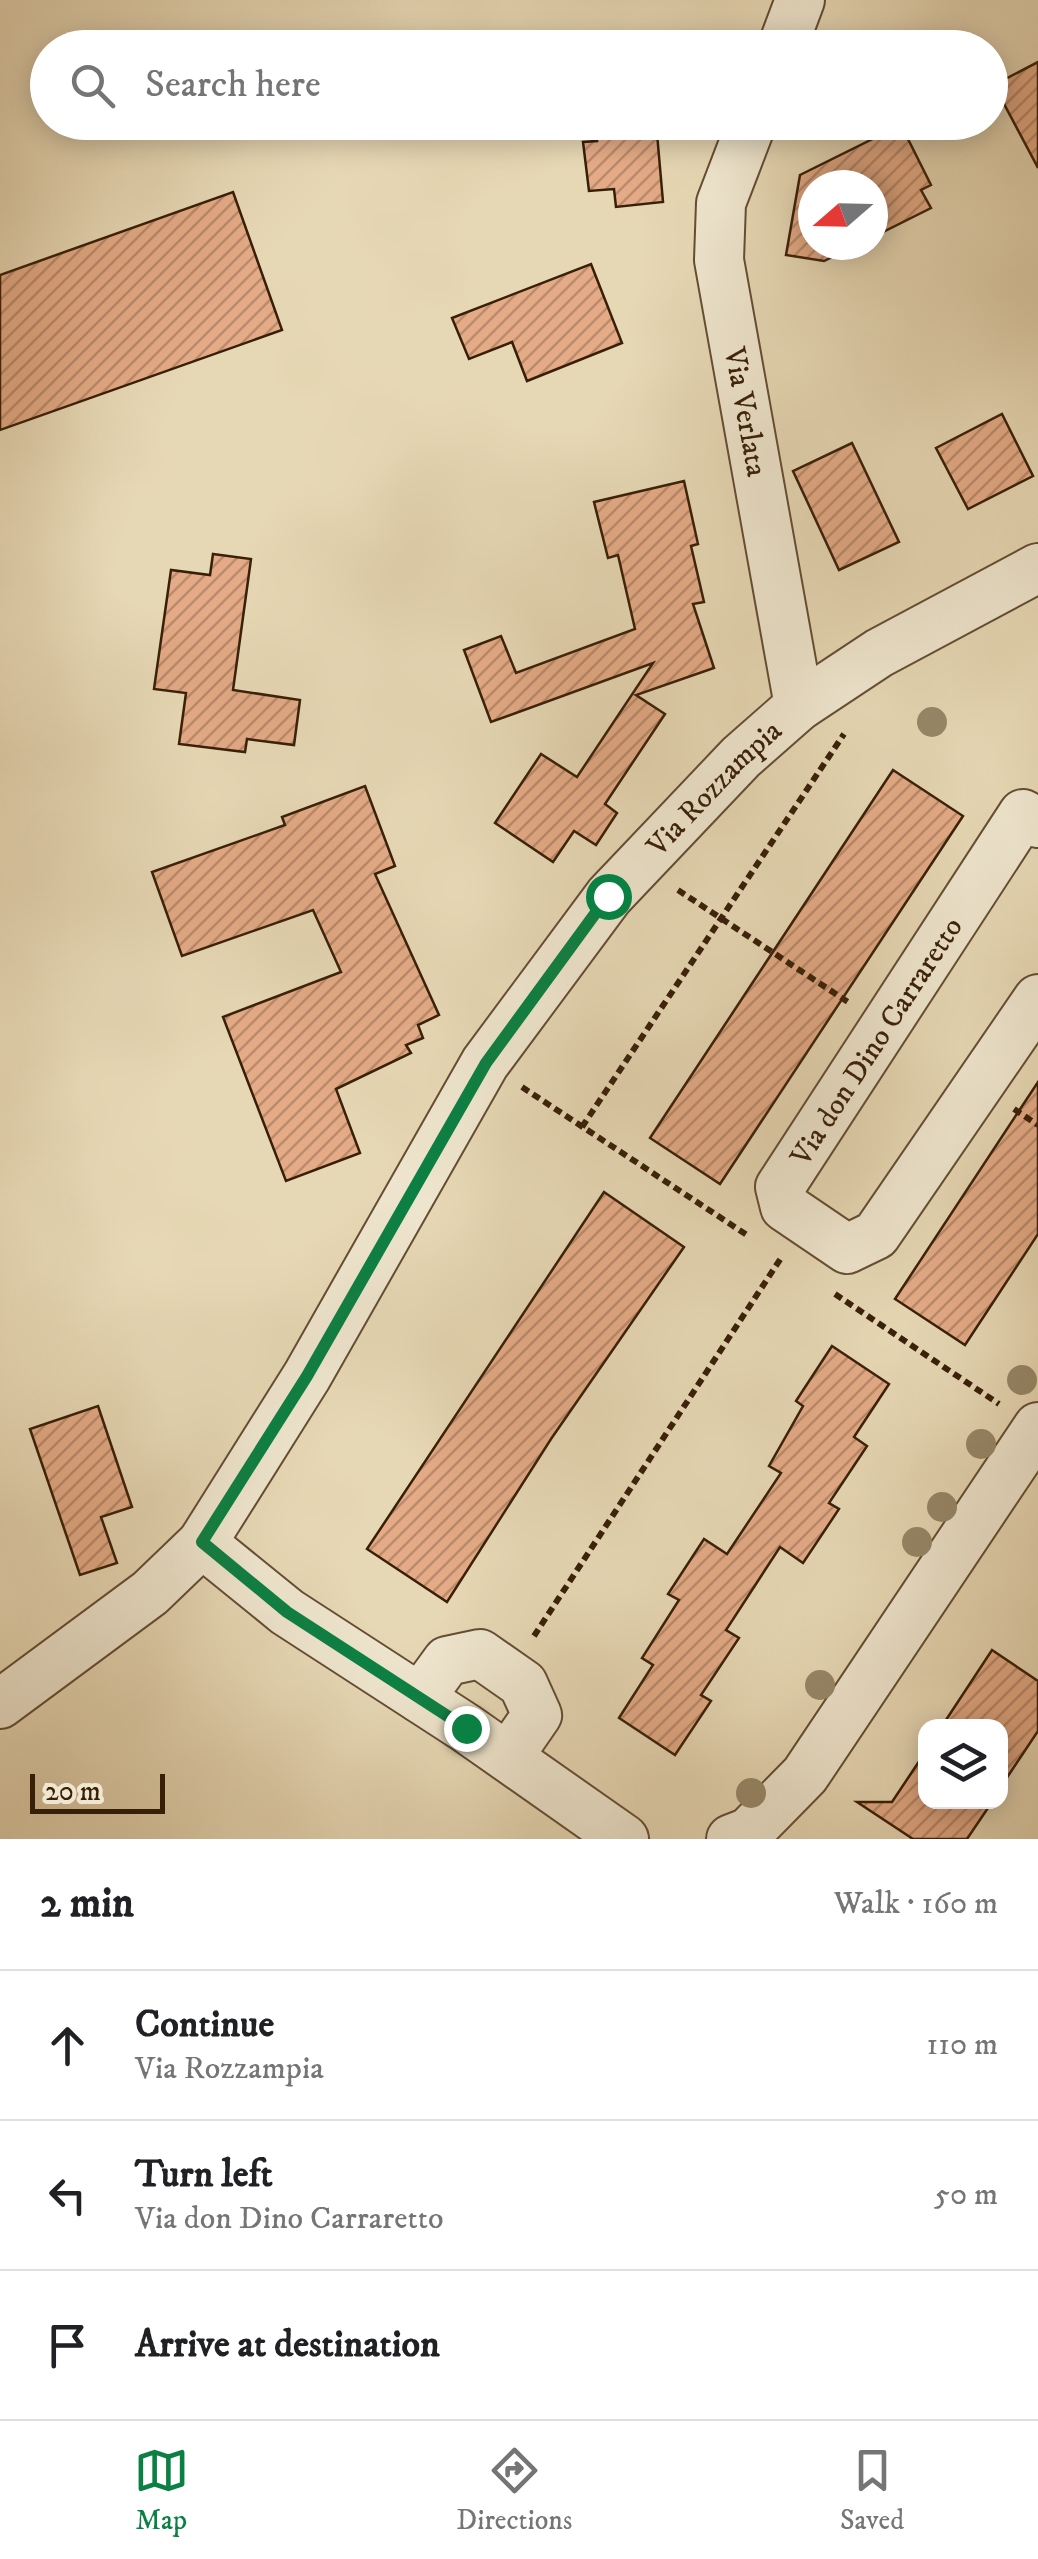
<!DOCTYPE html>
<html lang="en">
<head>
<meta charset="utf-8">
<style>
	:root { --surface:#fff; --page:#f2f2f2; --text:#202124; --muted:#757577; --line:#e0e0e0; --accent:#0b8043 }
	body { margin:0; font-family:"IM FELL DW Pica",serif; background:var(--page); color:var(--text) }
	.controls { position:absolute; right:30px; bottom:30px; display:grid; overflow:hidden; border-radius:20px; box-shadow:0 5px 25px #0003 }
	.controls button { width:90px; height:90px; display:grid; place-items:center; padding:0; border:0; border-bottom:2px solid var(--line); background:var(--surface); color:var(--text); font:50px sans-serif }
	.compass { position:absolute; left:798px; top:170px; width:90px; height:90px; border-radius:50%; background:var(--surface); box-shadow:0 5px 25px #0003; rotate:250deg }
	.scale { position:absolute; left:30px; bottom:25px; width:135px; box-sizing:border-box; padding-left:10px; border:5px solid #381f08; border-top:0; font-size:28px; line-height:35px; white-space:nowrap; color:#381f08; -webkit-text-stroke:8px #efe6cf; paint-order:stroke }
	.stop { position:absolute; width:30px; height:30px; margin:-22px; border:8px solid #0b8043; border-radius:50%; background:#fff }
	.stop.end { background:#0b8043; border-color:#fff; box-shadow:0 2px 10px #0008 }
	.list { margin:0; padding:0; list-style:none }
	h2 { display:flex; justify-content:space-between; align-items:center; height:130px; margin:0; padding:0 40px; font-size:42px }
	h2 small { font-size:32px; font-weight:400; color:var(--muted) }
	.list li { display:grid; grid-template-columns:65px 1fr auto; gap:30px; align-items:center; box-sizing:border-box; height:150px; padding:0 40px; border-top:2px solid var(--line) }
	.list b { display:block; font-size:38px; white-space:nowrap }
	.list p { margin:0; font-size:32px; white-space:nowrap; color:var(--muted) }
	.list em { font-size:32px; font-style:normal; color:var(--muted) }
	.icon { flex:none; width:55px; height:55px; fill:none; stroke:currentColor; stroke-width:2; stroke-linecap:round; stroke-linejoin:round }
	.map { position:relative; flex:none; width:1038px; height:1839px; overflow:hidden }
	.search { position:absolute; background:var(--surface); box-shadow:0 5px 25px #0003; left:30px; right:30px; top:30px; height:110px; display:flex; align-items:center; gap:25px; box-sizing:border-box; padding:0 35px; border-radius:55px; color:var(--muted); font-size:38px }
	.sheet { height:580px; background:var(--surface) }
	nav { display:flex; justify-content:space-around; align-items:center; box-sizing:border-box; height:140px; border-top:2px solid var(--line); background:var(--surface); font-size:28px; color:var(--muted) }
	nav a { display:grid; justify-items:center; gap:5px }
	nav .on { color:var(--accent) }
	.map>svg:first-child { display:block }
	.building { fill:url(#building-hatch); stroke:#381f08; stroke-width:2.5 }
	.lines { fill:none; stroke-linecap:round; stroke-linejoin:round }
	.minor-casing { stroke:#644d33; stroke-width:52 }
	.path { stroke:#381f08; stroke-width:6; stroke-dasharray:8 5; stroke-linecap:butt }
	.minor { stroke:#efe6cf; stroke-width:48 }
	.tree { fill:#978869 }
	.route { stroke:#0b8043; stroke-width:12 }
	.labels { text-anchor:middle; stroke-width:8; stroke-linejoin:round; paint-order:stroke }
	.street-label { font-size:30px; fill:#381f08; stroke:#efe6cf }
</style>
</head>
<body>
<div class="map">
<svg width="1038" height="1839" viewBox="0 0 1038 1839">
	<defs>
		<pattern id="building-hatch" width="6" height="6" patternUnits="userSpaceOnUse" patternTransform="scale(2.5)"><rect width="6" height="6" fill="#e4ab86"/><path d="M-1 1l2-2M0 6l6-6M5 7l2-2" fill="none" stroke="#ba8b6c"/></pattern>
	</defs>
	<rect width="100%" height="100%" fill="#e7d8b5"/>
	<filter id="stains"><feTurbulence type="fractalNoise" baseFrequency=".002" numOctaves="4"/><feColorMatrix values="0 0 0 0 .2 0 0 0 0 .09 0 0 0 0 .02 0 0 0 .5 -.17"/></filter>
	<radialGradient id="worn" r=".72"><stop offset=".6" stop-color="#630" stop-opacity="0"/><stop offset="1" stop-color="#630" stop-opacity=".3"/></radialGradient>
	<!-- building -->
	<g class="building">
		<path d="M1038,62V168L994,85Z"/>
		<path d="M595,122H656L663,202L616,207L614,189L589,191L583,142L597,141Z"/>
		<path d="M901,125L931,185L921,190L931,208L873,237V185H813V245H857L824,261L786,255L800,175Z"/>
		<path d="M233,192L282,330L0,430V275Z"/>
		<path d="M591,264L622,343L527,381L512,342L469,359L452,318Z"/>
		<path d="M1002,414L1033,476L968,509L936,448Z"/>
		<path d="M852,443L899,542L839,570L793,471Z"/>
		<path d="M684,481L698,544L691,546L704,602L693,604L714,668L636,695L665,714L605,804L617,813L596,845L574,831L553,862L495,823L541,754L577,777L653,663L491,722L464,650L501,636L516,673L635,629L618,555L608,558L594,502Z"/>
		<path d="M213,554L251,559L233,690L300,700L294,745L247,739L245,752L179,744L186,693L154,689L171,570L210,575Z"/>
		<path d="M893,770L963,816L720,1184L650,1138Z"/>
		<path d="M365,786L395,866L375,874L439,1015L418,1025L423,1038L406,1045L411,1053L336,1089L360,1153L286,1181L223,1017L341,972L313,910L182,956L152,872L285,825L282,817Z"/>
		<path d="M1038,1082V1234L965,1345L895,1299Z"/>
		<path d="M604,1192L684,1247L551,1439L447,1602L367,1549Z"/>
		<path d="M832,1346L889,1384L854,1437L867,1446L829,1503L839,1509L803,1563L780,1547L726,1630L739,1638L701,1695L711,1701L675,1755L619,1718L653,1665L642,1658L679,1600L668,1594L704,1539L727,1554L781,1473L769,1466L803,1406L796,1401Z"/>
		<path d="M98,1406L132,1507L101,1517L117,1563L80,1575L30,1429Z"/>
		<path d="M992,1650L1038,1681V1731L1000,1788V1726H942Z"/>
		<path d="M926,1751V1802H992L967,1839H913L857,1802H892Z"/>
	</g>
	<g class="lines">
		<!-- minor casing -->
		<g class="minor-casing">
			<g id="minor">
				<path d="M782,48L800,0"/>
				<path id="s1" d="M752,122L721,203L719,260L799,706"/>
				<path d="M1038,823L1023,814L780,1187L785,1207L847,1249L876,1235L1038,999"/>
				<path d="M202,1543L287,1612L466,1728L624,1839"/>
				<path d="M420,1698L447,1661L480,1654L523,1684L537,1715L508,1757"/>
				<path id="s2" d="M0,1704L150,1593L202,1543L307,1376L485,1063L609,896L741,757L799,706L879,653L1038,568"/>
				<path d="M731,1839L749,1832L805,1775L1038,1427"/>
			</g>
		</g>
		<!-- path -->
		<g class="path">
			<path d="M678,890L848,1002"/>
			<path d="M522,1087L750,1237"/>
			<path d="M1014,1109L1038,1125"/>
			<path d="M582,1127L844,734"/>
			<path d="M835,1294L999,1404"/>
			<path d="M534,1636L781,1258"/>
		</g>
		<!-- minor -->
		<use href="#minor" class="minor"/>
	</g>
	<!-- trees -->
	<g class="tree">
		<circle cx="932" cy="722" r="15"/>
		<circle cx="1022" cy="1380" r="15"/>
		<circle cx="981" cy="1444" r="15"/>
		<circle cx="942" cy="1507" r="15"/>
		<circle cx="917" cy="1542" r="15"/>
		<circle cx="820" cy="1685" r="15"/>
		<circle cx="751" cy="1793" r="15"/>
	</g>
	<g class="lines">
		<!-- route -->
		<path class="route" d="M466,1728L287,1612L202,1542L307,1376L486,1063L608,896"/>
	</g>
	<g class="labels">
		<!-- street labels -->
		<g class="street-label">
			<text dy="10" stroke="none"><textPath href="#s1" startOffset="298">Via Verlata</textPath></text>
			<text dy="10" stroke="none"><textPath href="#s2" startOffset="1175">Via Rozzampia</textPath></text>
			<text transform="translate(876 1041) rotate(-57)" y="10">Via don Dino Carraretto</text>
		</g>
	</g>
	<rect width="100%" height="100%" filter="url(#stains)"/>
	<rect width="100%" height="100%" fill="url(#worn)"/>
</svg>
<div class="controls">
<button><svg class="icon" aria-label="layers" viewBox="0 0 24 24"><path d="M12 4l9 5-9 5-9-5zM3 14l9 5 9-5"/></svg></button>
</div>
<svg class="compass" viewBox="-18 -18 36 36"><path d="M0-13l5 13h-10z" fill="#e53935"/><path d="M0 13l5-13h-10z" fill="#757577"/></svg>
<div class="scale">20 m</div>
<div class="stop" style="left:608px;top:896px"></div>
<div class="stop end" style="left:466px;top:1728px"></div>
<div class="search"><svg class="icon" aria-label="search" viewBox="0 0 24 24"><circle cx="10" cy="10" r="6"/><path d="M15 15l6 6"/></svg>Search here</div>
</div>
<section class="sheet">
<h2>2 min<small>Walk · 160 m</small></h2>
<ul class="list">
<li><svg class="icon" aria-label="ahead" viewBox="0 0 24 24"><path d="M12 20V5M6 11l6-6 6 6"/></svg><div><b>Continue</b><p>Via Rozzampia</p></div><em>110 m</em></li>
<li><svg class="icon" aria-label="left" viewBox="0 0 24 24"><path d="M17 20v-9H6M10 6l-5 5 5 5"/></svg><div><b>Turn left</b><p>Via don Dino Carraretto</p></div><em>50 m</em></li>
<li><svg class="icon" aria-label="arrive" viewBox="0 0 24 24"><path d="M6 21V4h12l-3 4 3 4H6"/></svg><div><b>Arrive at destination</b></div></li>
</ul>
</section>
<nav>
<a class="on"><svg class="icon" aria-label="map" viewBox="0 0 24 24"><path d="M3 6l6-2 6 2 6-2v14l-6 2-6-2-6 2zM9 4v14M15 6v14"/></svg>Map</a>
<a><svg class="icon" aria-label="directions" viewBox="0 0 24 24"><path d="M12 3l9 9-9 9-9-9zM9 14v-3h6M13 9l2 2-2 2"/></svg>Directions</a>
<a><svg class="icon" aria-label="saved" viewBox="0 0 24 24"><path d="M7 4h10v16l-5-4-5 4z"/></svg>Saved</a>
</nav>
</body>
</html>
